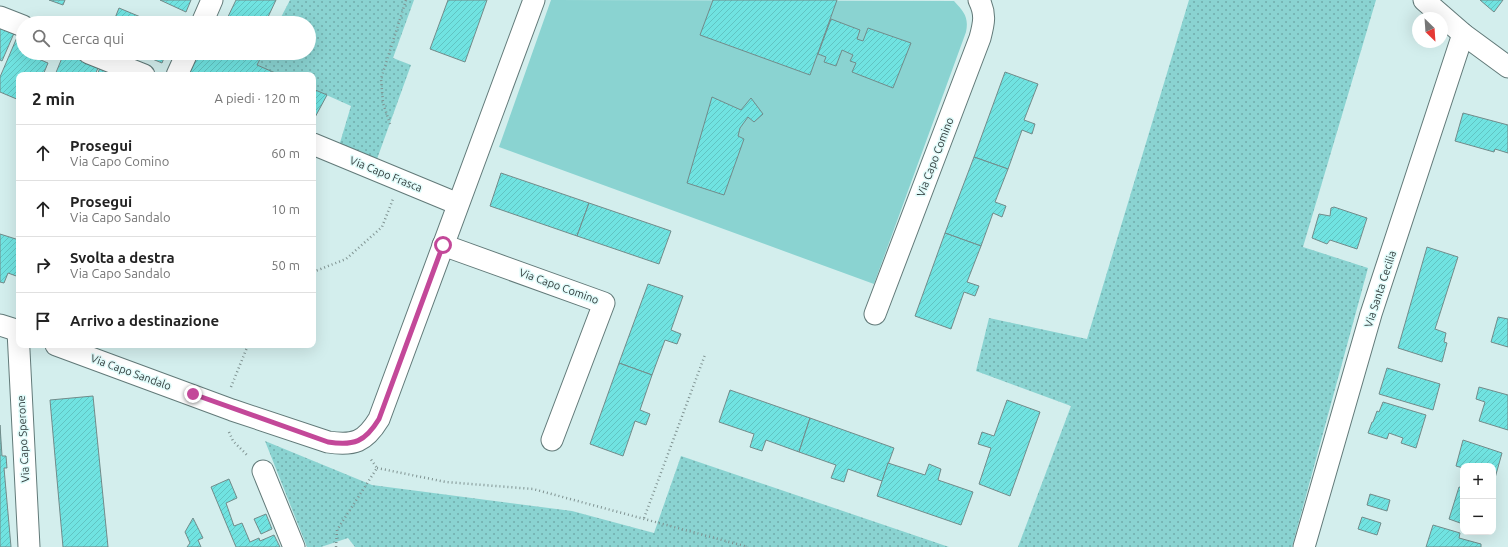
<!DOCTYPE html>
<html lang="it">
<head>
<meta charset="utf-8">
<style>
	:root { --surface:#fff; --page:#f6f6f6; --text:#222; --muted:#767676; --line:#e0e0e0 }
	body { margin:0; font-family:Ubuntu,sans-serif; background:var(--page); color:var(--text) }
	.controls { position:absolute; right:12px; bottom:12px; display:grid; overflow:hidden; border-radius:8px; box-shadow:0 4px 16px #0002 }
	.controls button { width:36px; height:36px; display:grid; place-items:center; padding:0; border:0; border-bottom:1px solid var(--line); background:var(--surface); color:var(--text); font:20px sans-serif }
	.compass { position:absolute; left:1412px; top:12px; width:36px; height:36px; border-radius:50%; background:var(--surface); box-shadow:0 4px 16px #0002; rotate:155deg }
	.stop { position:absolute; width:12px; height:12px; margin:-9px; border:3px solid #c34899; border-radius:50%; background:#fff }
	.stop.end { background:#c34899; border-color:#fff; box-shadow:0 1px 4px #0008 }
	.list { margin:0; padding:0; list-style:none }
	h2 { display:flex; justify-content:space-between; align-items:center; height:52px; margin:0; padding:0 16px; font-size:17px }
	h2 small { font-size:13px; font-weight:400; color:var(--muted) }
	.list li { display:grid; grid-template-columns:26px 1fr auto; gap:12px; align-items:center; box-sizing:border-box; height:56px; padding:0 16px; border-top:1px solid var(--line) }
	.list b { display:block; font-size:15px; white-space:nowrap }
	.list p { margin:0; font-size:13px; white-space:nowrap; color:var(--muted) }
	.list em { font-size:13px; font-style:normal; color:var(--muted) }
	.icon { flex:none; width:22px; height:22px; fill:none; stroke:currentColor; stroke-width:2; stroke-linecap:round; stroke-linejoin:round }
	.map { position:relative; flex:none; width:1508px; height:547px; overflow:hidden }
	.search { position:absolute; background:var(--surface); box-shadow:0 4px 16px #0002; left:16px; top:16px; width:300px; height:44px; display:flex; align-items:center; gap:10px; box-sizing:border-box; padding:0 14px; border-radius:22px; color:var(--muted); font-size:15px }
	.panel { position:absolute; background:var(--surface); box-shadow:0 4px 16px #0002; left:16px; top:72px; width:300px; height:276px; border-radius:8px }
	.map>svg:first-child { display:block }
	.grass { fill:url(#grass-dots) }
	.park { fill:#8ad3d1 }
	.building { fill:url(#building-hatch); stroke:#728b8a }
	.lines { fill:none; stroke-linecap:round; stroke-linejoin:round }
	.minor-casing { stroke:#627a79; stroke-width:23 }
	.path { stroke:#7f9291; stroke-width:2.5; stroke-dasharray:1 3; stroke-linecap:butt }
	.minor { stroke:#fff; stroke-width:21 }
	.route { stroke:#c34899; stroke-width:5 }
	.labels { text-anchor:middle; stroke-width:3; stroke-linejoin:round; paint-order:stroke }
	.street-label { font-size:11px; fill:#323d3d; stroke:#e0fbfa }
</style>
</head>
<body>
<div class="map">
<svg width="1508" height="547" viewBox="0 0 1508 547">
	<defs>
		<pattern id="grass-dots" width="8" height="8" patternUnits="userSpaceOnUse"><rect width="8" height="8" fill="#8ad3d1"/><path d="M2 2h.1M6 6h.1" fill="none" stroke="#71acab" stroke-width="1.8" stroke-linecap="round"/></pattern>
		<pattern id="building-hatch" width="6" height="6" patternUnits="userSpaceOnUse"><rect width="6" height="6" fill="#70e3e1"/><path d="M-1 1l2-2M0 6l6-6M5 7l2-2" fill="none" stroke="#61c4c2"/></pattern>
	</defs>
	<rect width="100%" height="100%" fill="#d3eeed"/>
	<!-- grass -->
	<g class="grass">
		<path d="M290,0H414L393,58L411,65L377,159L339,146L351,106L313,89V75H280L257,65L263,53H309V23H278Z"/>
		<path d="M1189,0H1376L1303,247L1368,268L1292,547H1018L1071,406L976,371L989,318L1087,339Z"/>
		<path d="M265,441L372,485L572,511L654,533L681,456L949,547H355L348,538L321,547H307Z"/>
	</g>
	<!-- park -->
	<path class="park" d="M551,0L954,1C964,12 969,17 966,32L874,284L499,147Z"/>
	<!-- building -->
	<g class="building">
		<path d="M49,0H65L63,5Z"/>
		<path d="M160,0H191L186,12Z"/>
		<path d="M236,0H276L268,17L278,23H225Z"/>
		<path d="M448,0H487L465,62L430,49Z"/>
		<path d="M713,0H837L810,75L700,35Z"/>
		<path d="M1480,0H1503L1494,12Z"/>
		<path d="M119,8L155,23H113Z"/>
		<path d="M831,19L860,30L857,39L863,41L868,28L911,43L893,88L852,72L856,63L850,61L853,55L842,50L836,66L824,62L826,57L818,54Z"/>
		<path d="M0,24L15,31L2,61L0,60Z"/>
		<path d="M18,35L23,37V53H30L29,55L48,63L43,75H19V100L0,92V77Z"/>
		<path d="M64,53L98,68L95,75H55Z"/>
		<path d="M138,53H166L162,63Z"/>
		<path d="M194,53H229L244,60L247,53H253L261,57L257,65L280,75H195L186,71Z"/>
		<path d="M100,68L118,75H97Z"/>
		<path d="M1005,72L1038,84L1024,120L1035,124L1032,134L1022,130L1008,169L974,157Z"/>
		<path d="M313,89L327,95L313,121Z"/>
		<path d="M712,97L741,110L751,98L763,114L754,122L748,117L740,128L738,136L744,139L724,195L687,183Z"/>
		<path d="M1463,113L1508,125V153L1495,149L1494,152L1455,141Z"/>
		<path d="M974,157L1008,169L995,202L1006,206L1002,217L993,213L981,246L945,233Z"/>
		<path d="M501,173L589,203L577,236L490,206Z"/>
		<path d="M589,203L671,231L659,264L577,236Z"/>
		<path d="M1334,207L1367,218L1357,249L1330,240L1327,244L1312,238L1319,214L1330,216L1331,208Z"/>
		<path d="M945,233L981,246L967,282L979,286L975,296L964,292L951,329L915,316Z"/>
		<path d="M0,234L19,240V277L8,273L4,283L0,282Z"/>
		<path d="M1427,247L1458,257L1435,329L1446,333L1444,342L1447,343L1442,362L1398,348Z"/>
		<path d="M648,284L683,296L671,330L681,334L677,344L665,340L652,375L619,363Z"/>
		<path d="M1498,317L1508,319V347L1491,342Z"/>
		<path d="M619,363L652,375L640,410L650,414L646,425L635,421L623,456L590,444Z"/>
		<path d="M1387,368L1440,384L1433,410L1379,394Z"/>
		<path d="M1479,387L1508,395V430L1479,421L1485,402L1476,399Z"/>
		<path d="M730,390L810,418L799,452L766,440L762,451L750,447L754,434L719,422Z"/>
		<path d="M93,396L108,547H63L50,400Z"/>
		<path d="M1007,400L1040,412L1010,496L979,484L991,448L978,444L982,432L994,436Z"/>
		<path d="M1383,402L1426,415L1416,448L1401,443L1403,438L1389,433L1387,439L1368,433L1372,422H1373L1377,411L1379,412Z"/>
		<path d="M810,418L894,448L882,481L848,469L844,482L831,478L836,465L799,452Z"/>
		<path d="M0,425L2,456H6L7,468H4L11,547H0Z"/>
		<path d="M1463,440L1502,453L1495,478L1493,477V466H1463V468L1456,466Z"/>
		<path d="M888,463L925,475L929,464L941,469L938,480L973,492L961,525L877,496Z"/>
		<path d="M229,479L237,498L226,503L234,526L242,523L250,542L259,538L260,541L274,535L280,547H236L211,487Z"/>
		<path d="M1459,487L1463,488V524L1449,519Z"/>
		<path d="M1370,494L1390,500L1387,511L1367,505Z"/>
		<path d="M266,514L272,529L261,534L254,519Z"/>
		<path d="M1362,517L1381,523L1377,535L1358,529Z"/>
		<path d="M193,518L203,538L198,540L201,547H187L190,543L185,532Z"/>
		<path d="M1433,525L1460,533L1459,538L1481,544V547H1426Z"/>
	</g>
	<g class="lines">
		<!-- minor casing -->
		<g class="minor-casing">
			<g id="minor">
				<path d="M1424,0L1463,34L1508,67"/>
				<path d="M0,17L23,26"/>
				<path d="M202,23L212,0"/>
				<path d="M89,53L144,75"/>
				<path d="M177,75L187,53"/>
				<path d="M313,144L458,204"/>
				<path d="M443,245L604,303L552,440"/>
				<path d="M875,314L980,38C984,23 986,14 979,0"/>
				<path d="M0,325L19,331"/>
				<path d="M18,331L29,547"/>
				<path d="M56,345L232,410L328,442C354,446 365,442 379,419L534,0"/>
				<path d="M263,471L294,547"/>
				<path d="M1304,547L1371,314L1463,34"/>
			</g>
		</g>
		<!-- path -->
		<g class="path">
			<path d="M390,124L383,103L381,79L406,0"/>
			<path d="M313,272L346,259L382,227L393,199"/>
			<path d="M231,387L248,345"/>
			<path d="M229,432L233,441L248,456"/>
			<path d="M377,468L446,482L533,489L748,547"/>
			<path d="M644,518L705,355"/>
			<path d="M336,547L337,530L377,468L370,458"/>
		</g>
		<!-- minor -->
		<use href="#minor" class="minor"/>
	</g>
	<g class="lines">
		<!-- route -->
		<path class="route" d="M193,394L328,442C354,446 365,442 379,419L443,245"/>
	</g>
	<g class="labels">
		<!-- street labels -->
		<g class="street-label">
			<text transform="translate(935 157) rotate(-69)" y="4">Via Capo Comino</text>
			<text transform="translate(386 174) rotate(22)" y="4">Via Capo Frasca</text>
			<text transform="translate(559 286) rotate(20)" y="4">Via Capo Comino</text>
			<text transform="translate(1380 289) rotate(-72)" y="4">Via Santa Cecilia</text>
			<text transform="translate(131 372) rotate(20)" y="4">Via Capo Sandalo</text>
			<text transform="translate(23 439) rotate(-93)" y="4">Via Capo Sperone</text>
		</g>
	</g>
</svg>
<div class="controls">
<button>+</button>
<button>−</button>
</div>
<svg class="compass" viewBox="-18 -18 36 36"><path d="M0-13l5 13h-10z" fill="#e53935"/><path d="M0 13l5-13h-10z" fill="#767676"/></svg>
<div class="stop" style="left:443px;top:245px"></div>
<div class="stop end" style="left:193px;top:394px"></div>
<div class="search"><svg class="icon" aria-label="search" viewBox="0 0 24 24"><circle cx="10" cy="10" r="6"/><path d="M15 15l6 6"/></svg>Cerca qui</div>
<section class="panel">
<h2>2 min<small>A piedi · 120 m</small></h2>
<ul class="list">
<li><svg class="icon" aria-label="ahead" viewBox="0 0 24 24"><path d="M12 20V5M6 11l6-6 6 6"/></svg><div><b>Prosegui</b><p>Via Capo Comino</p></div><em>60 m</em></li>
<li><svg class="icon" aria-label="ahead" viewBox="0 0 24 24"><path d="M12 20V5M6 11l6-6 6 6"/></svg><div><b>Prosegui</b><p>Via Capo Sandalo</p></div><em>10 m</em></li>
<li><svg class="icon" aria-label="right" viewBox="0 0 24 24"><path d="M7 20v-9h11M14 6l5 5-5 5"/></svg><div><b>Svolta a destra</b><p>Via Capo Sandalo</p></div><em>50 m</em></li>
<li><svg class="icon" aria-label="arrive" viewBox="0 0 24 24"><path d="M6 21V4h12l-3 4 3 4H6"/></svg><div><b>Arrivo a destinazione</b></div></li>
</ul>
</section>
</div>
</body>
</html>
